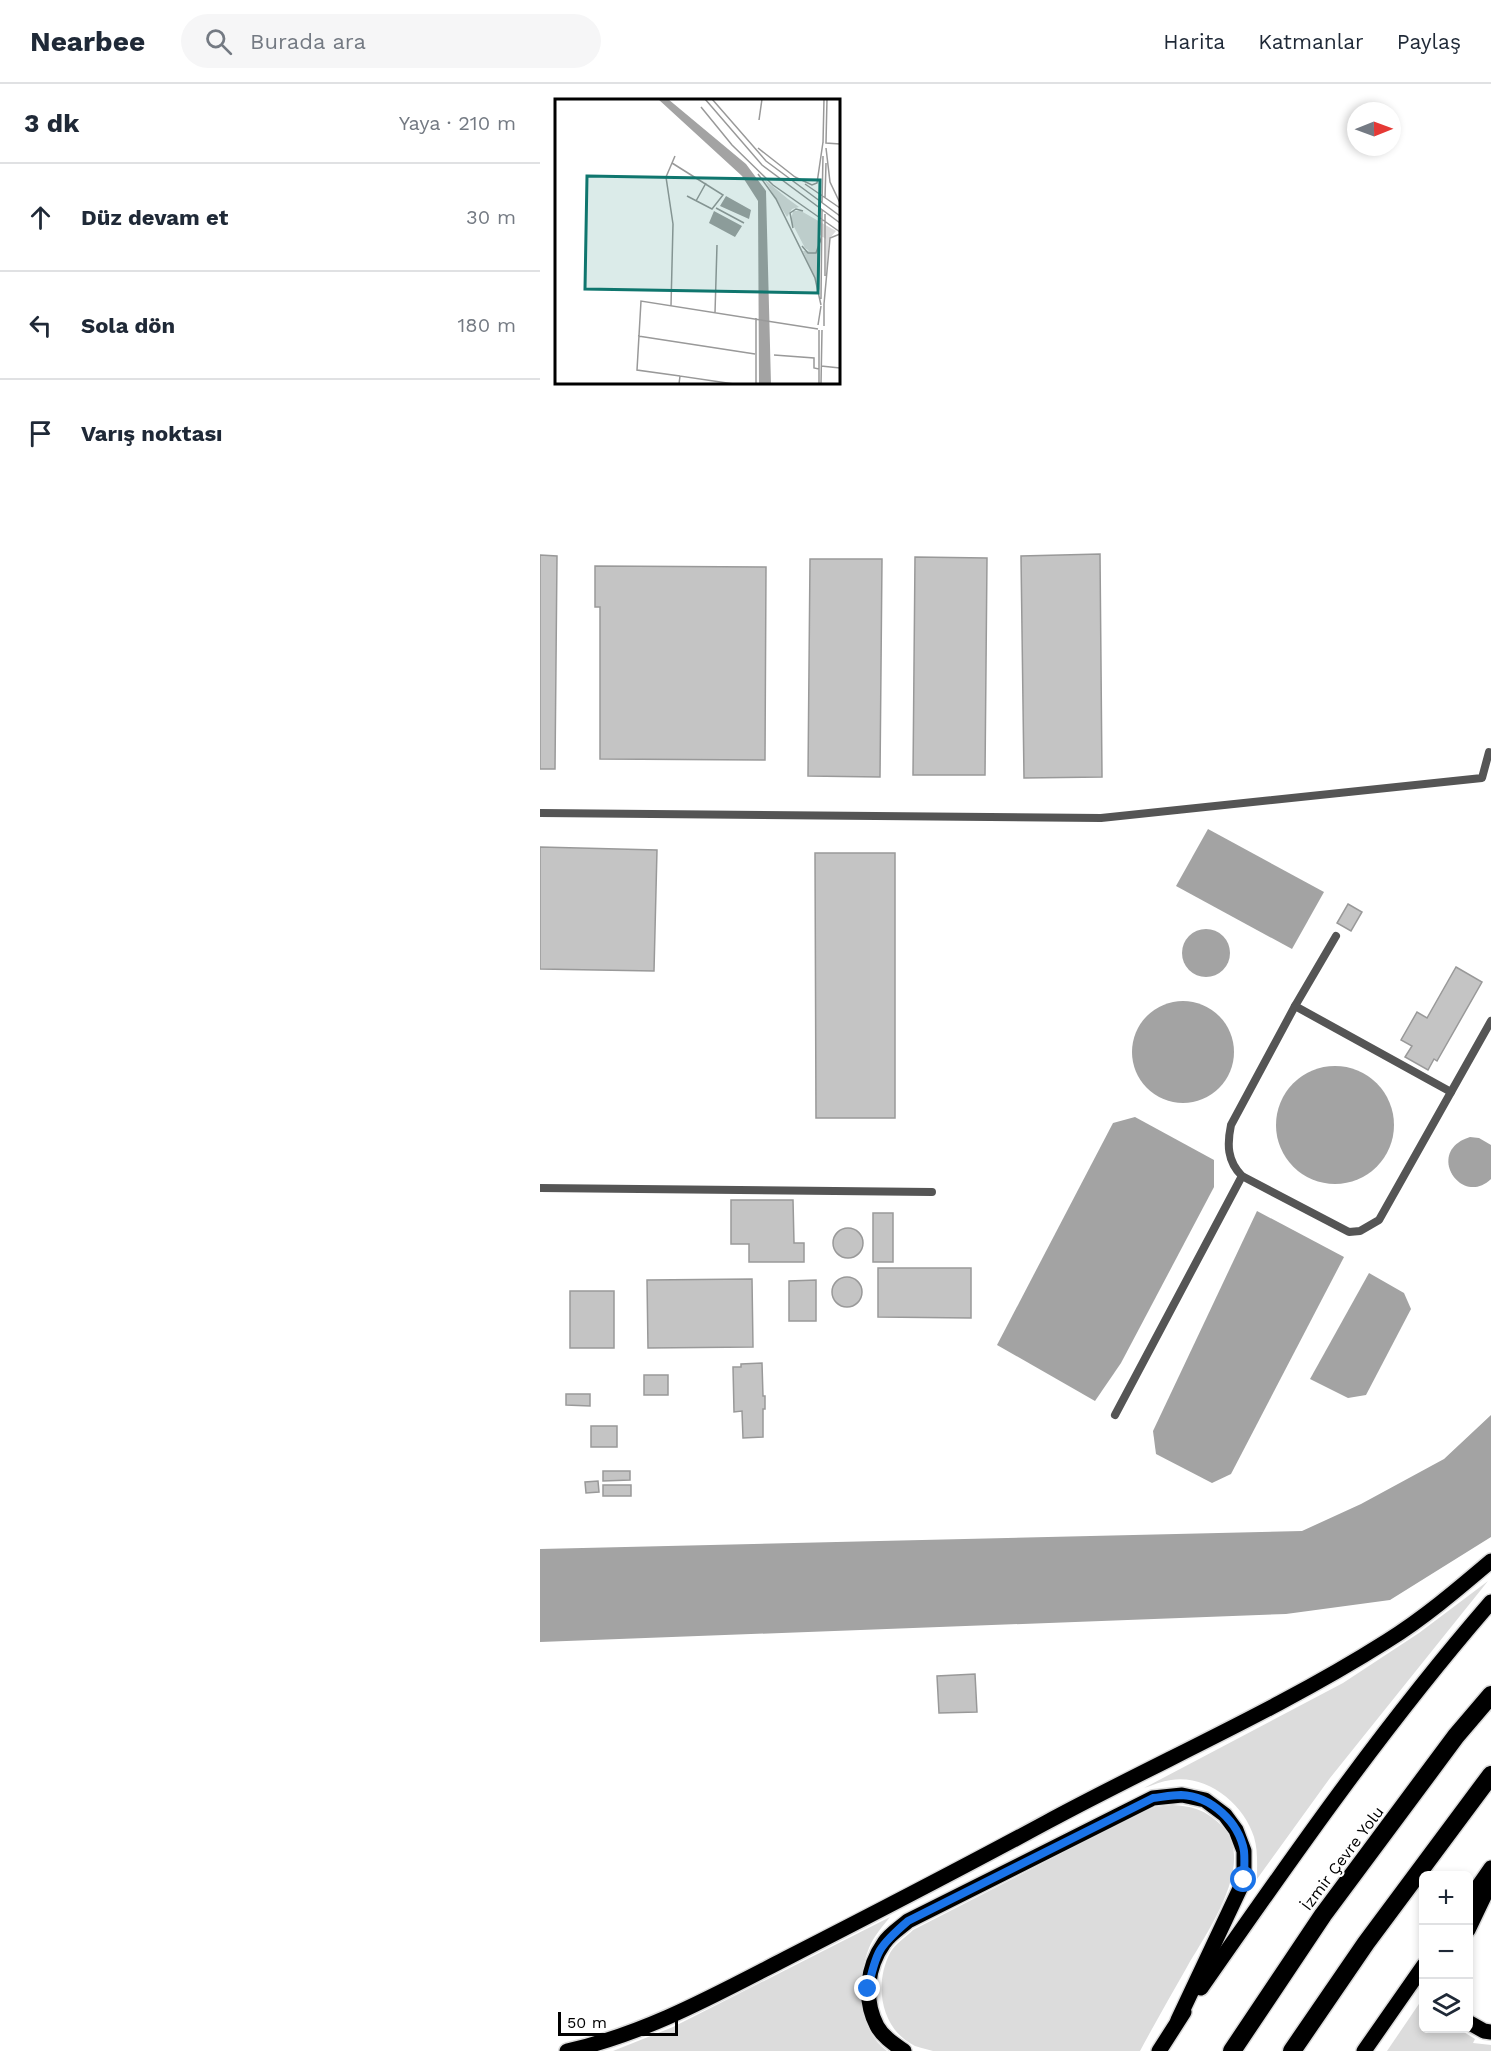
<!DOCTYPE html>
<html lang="tr">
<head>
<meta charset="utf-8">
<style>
	:root { --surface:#fff; --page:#f6f6f7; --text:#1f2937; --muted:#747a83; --line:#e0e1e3 }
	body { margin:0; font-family:"Work Sans",sans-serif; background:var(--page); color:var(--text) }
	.controls { position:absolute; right:18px; bottom:18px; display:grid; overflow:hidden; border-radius:9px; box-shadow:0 3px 9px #0003 }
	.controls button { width:54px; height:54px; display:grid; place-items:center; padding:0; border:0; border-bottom:2px solid var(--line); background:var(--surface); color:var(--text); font:30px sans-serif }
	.compass { position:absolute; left:807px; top:18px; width:54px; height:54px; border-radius:50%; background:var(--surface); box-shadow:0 3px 9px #0003; rotate:89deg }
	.scale { position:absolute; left:18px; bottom:15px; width:120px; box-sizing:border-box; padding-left:6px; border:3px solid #000; border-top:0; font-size:16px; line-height:21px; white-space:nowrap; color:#000; -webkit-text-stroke:4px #fff; paint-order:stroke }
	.stop { position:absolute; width:18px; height:18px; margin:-14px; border:4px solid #1a73e8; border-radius:50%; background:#fff }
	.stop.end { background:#1a73e8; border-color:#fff; box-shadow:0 2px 6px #0008 }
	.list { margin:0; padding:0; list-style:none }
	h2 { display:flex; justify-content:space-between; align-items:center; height:78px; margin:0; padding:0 24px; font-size:26px }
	h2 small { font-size:20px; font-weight:400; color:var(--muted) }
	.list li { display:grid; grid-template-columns:39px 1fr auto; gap:18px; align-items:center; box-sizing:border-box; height:108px; padding:0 24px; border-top:2px solid var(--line) }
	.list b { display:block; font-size:22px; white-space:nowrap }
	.list em { font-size:20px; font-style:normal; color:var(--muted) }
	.icon { flex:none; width:33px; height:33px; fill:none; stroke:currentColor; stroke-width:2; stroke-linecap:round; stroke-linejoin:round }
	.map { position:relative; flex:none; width:951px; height:1967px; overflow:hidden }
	header { display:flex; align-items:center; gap:36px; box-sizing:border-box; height:84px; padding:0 30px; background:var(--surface); border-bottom:2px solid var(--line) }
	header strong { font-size:28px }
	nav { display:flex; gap:33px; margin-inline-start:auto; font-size:21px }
	.search { width:420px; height:54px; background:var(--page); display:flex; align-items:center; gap:15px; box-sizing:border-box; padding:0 21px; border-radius:33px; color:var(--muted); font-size:22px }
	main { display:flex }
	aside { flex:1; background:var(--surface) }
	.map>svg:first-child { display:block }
	.green { fill:#dcdcdc }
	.water { fill:#a3a3a3 }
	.building { fill:#c4c4c4; stroke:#999; stroke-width:1.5 }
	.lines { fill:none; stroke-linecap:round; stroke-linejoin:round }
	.primary-casing { stroke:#dbdbdb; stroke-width:18 }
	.highway-casing { stroke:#dbdbdb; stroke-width:21 }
	.lane { stroke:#555; stroke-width:8 }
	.primary { stroke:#000; stroke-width:15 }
	.highway { stroke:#000; stroke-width:18 }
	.route { stroke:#1a73e8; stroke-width:8 }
	.labels { text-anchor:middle; stroke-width:4.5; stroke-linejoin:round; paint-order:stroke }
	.street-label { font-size:16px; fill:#000; stroke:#fff }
	.inset-road { fill:none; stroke:#999; stroke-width:1.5 }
	.view { fill:#0f766e; fill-opacity:0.15; stroke:#0f766e; stroke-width:3 }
	.inset-edge { fill:none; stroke:#000; stroke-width:3 }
</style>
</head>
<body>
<header>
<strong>Nearbee</strong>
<div class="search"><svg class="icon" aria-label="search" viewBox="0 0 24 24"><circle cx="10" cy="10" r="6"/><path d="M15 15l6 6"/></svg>Burada ara</div>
<nav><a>Harita</a><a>Katmanlar</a><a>Paylaş</a></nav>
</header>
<main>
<aside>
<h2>3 dk<small>Yaya · 210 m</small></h2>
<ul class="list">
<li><svg class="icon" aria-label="ahead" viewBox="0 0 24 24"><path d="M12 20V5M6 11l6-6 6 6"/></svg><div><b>Düz devam et</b></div><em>30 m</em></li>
<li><svg class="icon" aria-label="left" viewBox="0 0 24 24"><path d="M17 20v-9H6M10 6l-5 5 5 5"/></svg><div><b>Sola dön</b></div><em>180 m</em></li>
<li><svg class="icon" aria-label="arrive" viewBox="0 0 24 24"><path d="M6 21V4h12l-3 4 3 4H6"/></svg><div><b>Varış noktası</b></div></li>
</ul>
</aside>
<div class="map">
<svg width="951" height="1967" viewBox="0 0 951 1967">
	<rect width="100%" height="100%" fill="#fff"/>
	<!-- green -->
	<g class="green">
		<path d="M948,1497L790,1694L717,1795C717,1781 718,1766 714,1753C704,1720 667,1690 631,1696C622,1697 613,1701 604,1704L803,1599L879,1549Z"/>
		<path d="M632,1721C652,1722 666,1726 681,1741C718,1777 667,1848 647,1883C631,1911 615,1939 600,1967H393C387,1965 380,1964 375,1962C340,1945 334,1900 350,1869C355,1860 366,1853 373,1846L600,1729L615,1723Z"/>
		<path d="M350,1833C343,1842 333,1853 329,1864C316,1897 316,1944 347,1967H73L133,1943Z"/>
		<path d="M883,1914L884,1944L919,1945L935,1955L933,1959L951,1961V1967H847Z"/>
	</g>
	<!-- water -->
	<g class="water">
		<path d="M668,745L784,808L752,865L636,802Z"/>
		<circle cx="666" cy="869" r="24"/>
		<circle cx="643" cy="968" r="51"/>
		<circle cx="795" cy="1041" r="59"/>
		<path d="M595,1033L674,1076V1103L581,1279L555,1317L457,1261L573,1039Z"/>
		<path d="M930,1053L939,1054L951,1061V1095C921,1124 884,1067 930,1053Z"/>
		<path d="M717,1127L804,1173L691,1390L672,1399L616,1370L613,1347Z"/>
		<path d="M829,1189L864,1209L871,1225L826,1311L808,1314L770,1295Z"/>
		<path d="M951,1331V1453L850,1516L746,1530L0,1558V1465L762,1447L821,1420L904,1375Z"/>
	</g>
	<!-- building -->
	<g class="building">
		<path d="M560,470L562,693L484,694L481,472Z"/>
		<path d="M0,471L17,472L15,685H0Z"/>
		<path d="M375,473L447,474L445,691H373Z"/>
		<path d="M270,475H342L340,693L268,692Z"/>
		<path d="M55,482L226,483L225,676L60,675V523H55Z"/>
		<path d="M0,763L117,766L114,887L0,885Z"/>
		<path d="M275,769H355V1034H276Z"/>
		<path d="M808,820L822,828L811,847L797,839Z"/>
		<path d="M916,883L942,898L897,977L894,975L888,986L865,973L872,962L861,956L877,928L887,934Z"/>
		<path d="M191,1116H253L254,1159H264V1178H209V1160H191Z"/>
		<rect x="333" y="1129" width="20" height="49"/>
		<circle cx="308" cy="1159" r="15"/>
		<path d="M338,1184H431V1234L338,1233Z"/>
		<circle cx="307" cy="1208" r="15"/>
		<path d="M212,1195L213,1263L108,1264L107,1196Z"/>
		<path d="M276,1196V1237H249V1197Z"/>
		<rect x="30" y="1207" width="44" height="57"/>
		<path d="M222,1279L223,1312H225V1325H223V1353L203,1354L202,1327L194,1328L193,1283H201V1280Z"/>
		<rect x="104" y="1291" width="24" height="20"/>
		<path d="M26,1310H50V1322L26,1321Z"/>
		<rect x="51" y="1342" width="26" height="21"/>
		<path d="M63,1387H90V1396L63,1397Z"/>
		<path d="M58,1397L59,1408L46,1409L45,1398Z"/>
		<rect x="63" y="1401" width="28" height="11"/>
		<path d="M435,1590L437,1628L399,1629L397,1592Z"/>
	</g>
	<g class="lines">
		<!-- primary casing -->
		<g class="primary-casing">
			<g id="primary">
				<path d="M928,1817L951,1784"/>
				<path d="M928,1846L951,1798"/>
				<path d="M661,1904C753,1772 845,1640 951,1518"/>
				<path d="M928,1938L944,1947L951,1948"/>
				<path d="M27,1967C105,1950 175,1911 245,1875C333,1830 420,1785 507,1738C620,1677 738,1626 847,1557C884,1534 918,1505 951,1477"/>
				<path d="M364,1967C354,1960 343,1953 337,1942C323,1915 327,1883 344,1859C350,1850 360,1844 368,1837L613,1714L642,1711L665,1716L685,1731L696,1746L704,1767V1796L638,1936"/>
				<path d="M619,1967L644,1928"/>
				<path d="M824,1967L884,1881"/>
			</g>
		</g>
		<!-- highway casing -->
		<g class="highway-casing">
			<g id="highway">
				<path d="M692,1967L783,1831L916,1652L951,1611"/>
				<path d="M752,1967L826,1859L951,1691"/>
			</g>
		</g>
		<!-- lane -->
		<g class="lane">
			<path d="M0,729L561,734L942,694L949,668L951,669"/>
			<path d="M796,852L755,922L691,1041C687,1060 687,1077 702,1092L809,1148L820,1147L839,1136L951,937"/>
			<path d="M755,922L911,1008"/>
			<path d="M0,1104L392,1108"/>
			<path d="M575,1331L702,1092"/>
		</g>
		<!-- primary -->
		<use href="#primary" class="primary"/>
		<!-- highway -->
		<use href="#highway" class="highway"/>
	</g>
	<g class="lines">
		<!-- route -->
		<path class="route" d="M328,1905C336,1867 339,1862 368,1837L613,1714C622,1713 632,1711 641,1711C671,1712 699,1738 704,1767C705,1777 704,1787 704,1796"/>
	</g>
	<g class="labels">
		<!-- street labels -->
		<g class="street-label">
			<text transform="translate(802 1774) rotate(-53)" y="6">İzmir Çevre Yolu</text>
		</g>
	</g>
	<!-- overview -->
	<g transform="translate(15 15)">
		<rect width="285" height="285" fill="#fff"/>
		<path d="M209,80L233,100L244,108L237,110L232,118ZM238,112H246L281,132L274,140L271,177V140L265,136L262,151L256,153L250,149L236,122ZM265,151V192L248,152Z" fill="#dcdcdc"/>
		<path d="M103,0H113L191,65L211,92L216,285H204L203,102L187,77ZM171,97L196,111L194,120L165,107ZM159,112L187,127L180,138L154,124Z" fill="#a3a3a3"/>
		<path class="inset-road" d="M150,0L207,66L285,124M157,0L211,62L285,117M272,0L271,44L285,45M146,8L177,46L218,86L285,133M204,21L207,0M268,44L269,0M203,49L240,78M271,49L275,83L285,104M117,64L168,96L157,110L132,97M203,75L221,100L260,179L266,206M240,78L257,86L262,84L268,43M250,85L285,109M270,99L271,64M141,102L151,84M267,104L268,57M161,109L189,124M238,129L235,114L241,110L248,112M247,147L253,154H261L267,137M270,177V115M266,200L267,111M269,205L275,139L285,135M116,207L118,125L111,78L120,57M160,214L162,146M263,226L266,207M269,227V205M83,237L200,255M219,256L259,259V269L264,270M266,267L285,269M125,277L82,271L86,202L263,230M124,285L125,277L179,285M201,285V219M264,285V231M266,285L267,231"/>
		<path class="view" d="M32,77L265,81L263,194L30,190Z"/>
		<rect width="285" height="285" class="inset-edge"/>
	</g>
</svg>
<div class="controls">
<button>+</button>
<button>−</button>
<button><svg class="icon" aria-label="layers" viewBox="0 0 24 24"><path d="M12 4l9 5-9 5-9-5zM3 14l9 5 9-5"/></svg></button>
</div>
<svg class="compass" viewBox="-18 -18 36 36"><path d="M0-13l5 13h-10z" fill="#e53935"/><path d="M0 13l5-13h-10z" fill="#747a83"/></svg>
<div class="scale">50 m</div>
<div class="stop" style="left:704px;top:1796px"></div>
<div class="stop end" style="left:328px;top:1905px"></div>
</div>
</main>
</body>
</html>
